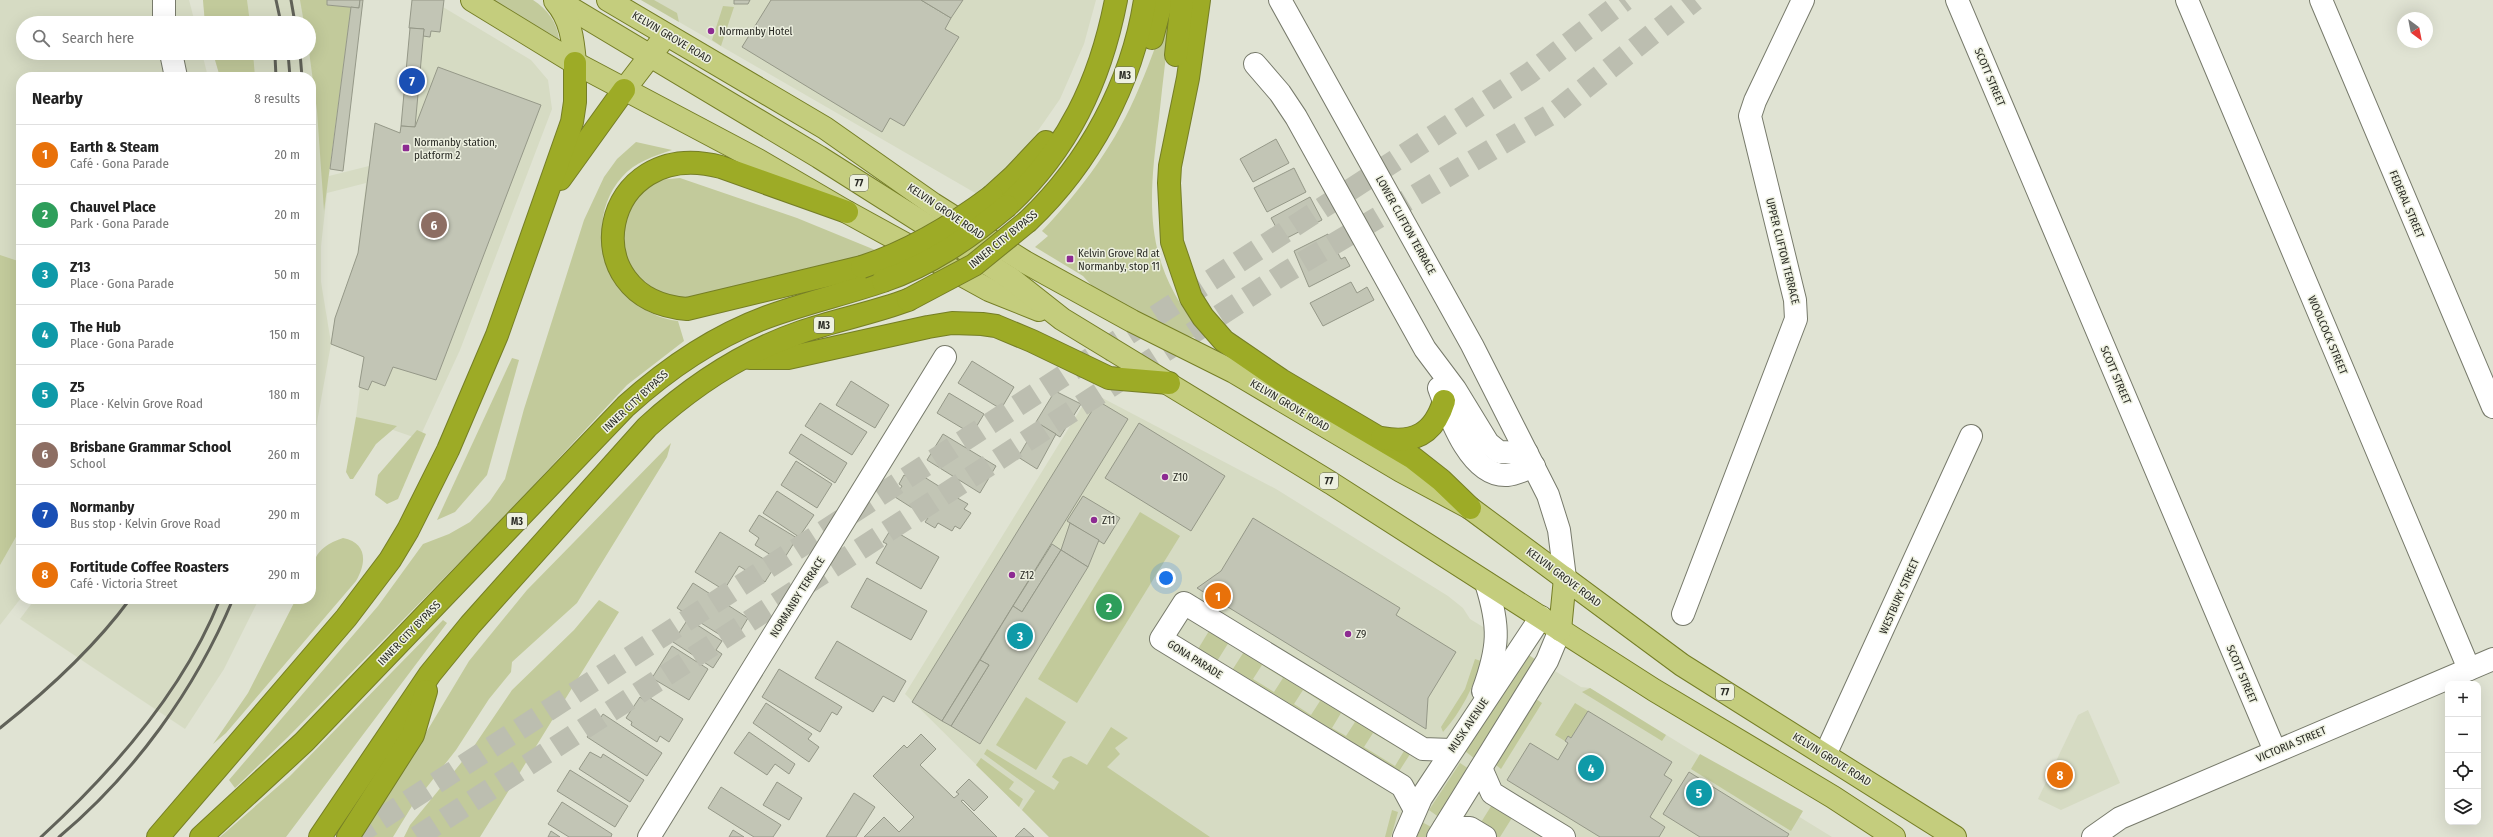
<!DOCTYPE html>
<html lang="en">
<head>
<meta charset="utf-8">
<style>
	:root { --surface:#fff; --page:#f6f6f6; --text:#222; --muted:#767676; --line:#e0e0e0; --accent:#111827 }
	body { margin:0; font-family:"Fira Sans Condensed",sans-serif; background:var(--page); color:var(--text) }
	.controls { position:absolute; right:12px; bottom:12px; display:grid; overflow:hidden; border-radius:8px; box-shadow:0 4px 16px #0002 }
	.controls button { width:36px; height:36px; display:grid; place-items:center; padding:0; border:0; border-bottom:1px solid var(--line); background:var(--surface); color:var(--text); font:20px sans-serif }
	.compass { position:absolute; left:2397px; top:12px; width:36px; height:36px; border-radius:50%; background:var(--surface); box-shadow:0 4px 16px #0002; rotate:148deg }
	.you { position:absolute; left:1166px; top:578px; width:14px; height:14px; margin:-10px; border:3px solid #fff; border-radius:50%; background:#1a73e8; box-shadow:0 0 0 6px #1a73e833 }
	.badge { display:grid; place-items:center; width:26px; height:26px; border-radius:50%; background:var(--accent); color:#fff; font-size:13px; font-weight:700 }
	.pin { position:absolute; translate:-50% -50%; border:2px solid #fff; box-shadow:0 1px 4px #0006 }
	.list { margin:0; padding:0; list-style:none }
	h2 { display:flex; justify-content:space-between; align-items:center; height:52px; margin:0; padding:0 16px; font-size:17px }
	h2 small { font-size:13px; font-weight:400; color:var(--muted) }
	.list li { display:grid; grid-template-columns:26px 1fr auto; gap:12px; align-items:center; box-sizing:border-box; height:60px; padding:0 16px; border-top:1px solid var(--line) }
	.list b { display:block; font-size:15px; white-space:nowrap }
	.list p { margin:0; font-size:13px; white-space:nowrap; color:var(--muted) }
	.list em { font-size:13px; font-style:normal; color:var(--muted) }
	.icon { flex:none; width:22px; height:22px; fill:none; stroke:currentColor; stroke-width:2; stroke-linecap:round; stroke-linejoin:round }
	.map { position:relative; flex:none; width:2493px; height:837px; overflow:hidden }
	.search { position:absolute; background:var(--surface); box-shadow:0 4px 16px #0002; left:16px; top:16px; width:300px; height:44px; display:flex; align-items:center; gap:10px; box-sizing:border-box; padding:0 14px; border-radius:22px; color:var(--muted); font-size:15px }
	.panel { position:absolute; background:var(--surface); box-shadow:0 4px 16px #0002; left:16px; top:72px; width:300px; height:532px; border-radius:16px }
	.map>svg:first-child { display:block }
	.built { fill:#d6dbc3; fill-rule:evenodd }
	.green { fill:#c2ca9b; fill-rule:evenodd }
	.building { fill:#c2c5b5; stroke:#959888 }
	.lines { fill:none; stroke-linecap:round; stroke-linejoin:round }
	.highway-tunnel { stroke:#bcbeb0; stroke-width:22; stroke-dasharray:22 11; stroke-linecap:butt }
	.minor-casing { stroke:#777a6b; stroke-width:24 }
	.major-casing { stroke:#757e26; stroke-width:24 }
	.highway-casing { stroke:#757e26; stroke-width:24 }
	.minor { stroke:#fff; stroke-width:22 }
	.major { stroke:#c4cd7d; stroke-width:22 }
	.highway { stroke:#9dab26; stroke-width:22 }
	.rail { stroke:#616259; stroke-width:3 }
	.highway-bridge-casing { stroke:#757e26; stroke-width:24; stroke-linecap:butt }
	.highway-bridge { stroke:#9dab26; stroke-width:22 }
	.poi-dot { fill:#8d2b92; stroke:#edf0e0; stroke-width:1.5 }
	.labels { text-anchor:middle; stroke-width:3; stroke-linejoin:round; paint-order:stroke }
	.shield { fill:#edf0e0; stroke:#64665d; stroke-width:1 }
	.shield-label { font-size:10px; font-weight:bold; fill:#2a2b25 }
	.poi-label { font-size:11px; fill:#2a2b25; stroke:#edf0e0; text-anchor:start }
	.street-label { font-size:11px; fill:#2a2b25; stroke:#edf0e0 }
</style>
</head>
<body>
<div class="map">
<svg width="2493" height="837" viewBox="0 0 2493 837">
	<rect width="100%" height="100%" fill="#e0e3d3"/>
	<!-- built -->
	<g class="built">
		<path d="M0,0H189L195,23H23V53H202L208,77H21V598L0,625Z"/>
		<path d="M203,0H327V5L351,7L329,176L369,166L375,123L400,133L409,127H415L423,36L430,37L431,31H440L443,7L531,60L548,80L552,109L460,350L419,439L356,417L364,357L331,344L311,456V77H220L213,53H309V23H205ZM366,183L358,253L335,318L331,343L321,282V246L327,193Z"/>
		<path d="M641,0H1096L1084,44L1060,99L1026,148L1006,170L977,194Z"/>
		<path d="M1091,392L1276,489L1448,596L1463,608L1470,619L1581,687L1590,688L1832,837H1049L905,694Z"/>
		<path d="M35,599H259L224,669L185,729L20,619Z"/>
		<path d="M2088,710L2120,783L2061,810L2038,799L2078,715Z"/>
	</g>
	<!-- green -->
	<g class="green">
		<path d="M203,0H247L250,23H205Z"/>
		<path d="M300,0H327V5L351,7L324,211L317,111L309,51V23H304Z"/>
		<path d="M491,0H533C547,9 557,22 559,39Z"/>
		<path d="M641,0H654L677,13L679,22Z"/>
		<path d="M1173,0C1168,39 1163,78 1159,118C1148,204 1142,264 1204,335L1201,339L1178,334L1101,296L1083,276L1035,247L1048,236L1042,231C1083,188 1116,143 1139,88C1152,59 1161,29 1173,0Z"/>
		<path d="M723,6L734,7L721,46L712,40Z"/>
		<path d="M213,53H253L255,77H220Z"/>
		<path d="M636,142L672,150C654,156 635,162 622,177C577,228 613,314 678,321L684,341L627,385L504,517L288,737L235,788L229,780L378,606L423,544L449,534L470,522L490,501L505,479L524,409L584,220L604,177L617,159Z"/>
		<path d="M680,178L797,218L880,252L687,299L662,295L633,272L623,250V225L639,193L659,180Z"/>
		<path d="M0,255L21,262V307L17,312L21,315V528L0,565Z"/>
		<path d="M512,358L519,360L487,475L455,512L437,520Z"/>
		<path d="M356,417L397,426L376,444L353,479H350L346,472Z"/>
		<path d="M417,430L426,434L398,499L387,504L375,495L378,475Z"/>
		<path d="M671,443L667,457L577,603L512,662L511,672L489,699L456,750L412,806L393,837H364L367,819L427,731L469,661L527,590Z"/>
		<path d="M1140,512L1180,536L1077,703L1038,679Z"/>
		<path d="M343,538C367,543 367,562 356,581L226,733L213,744L248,693L296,599H311C311,568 309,549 343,538Z"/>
		<path d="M599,600L619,612L480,837H404L410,825L470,752L512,690L574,630Z"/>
		<path d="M443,620L447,623L286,837H220L290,776Z"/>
		<path d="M1212,626L1229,642L1214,666L1195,654Z"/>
		<path d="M1247,647L1414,748L1396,776L1229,675ZM1262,665L1283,678L1274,692L1253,679ZM1303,690L1320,701L1311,715L1294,704ZM1341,713L1355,722L1346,736L1332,728ZM1373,733L1404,751L1395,766L1364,747Z"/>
		<path d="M1527,654L1536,660L1475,759L1465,751Z"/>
		<path d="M1475,659L1481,661C1474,687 1461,712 1443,732L1441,727L1465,689Z"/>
		<path d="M1590,688L1666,735L1662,741L1582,692Z"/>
		<path d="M1026,697L1066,722L1036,770L996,745Z"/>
		<path d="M1536,699L1542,703L1501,769L1496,765Z"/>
		<path d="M1575,703L1588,711L1571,738L1568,737L1565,741L1555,735Z"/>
		<path d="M1111,727L1128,738L1115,748L1120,754L1107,767L1210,837H1049L1022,810L1035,791L984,754L987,749L1054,790L1059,782L1052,777L1063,759L1071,756L1087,765Z"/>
		<path d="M1700,754L1803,811L1791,831L1691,769Z"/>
		<path d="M981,758L1014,782L1009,789L1023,799L1019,807L976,765Z"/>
		<path d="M1460,763L1469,769L1440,818L1429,810Z"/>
		<path d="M1495,800L1515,813L1500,837H1494L1478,827Z"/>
		<path d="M1392,810L1398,812L1391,837H1385Z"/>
		<path d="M1422,822L1433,828L1429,837H1413Z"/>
	</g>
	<!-- building -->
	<g class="building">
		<path d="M327,0H360L359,8L327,5Z"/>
		<path d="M360,0H363L343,171L330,169L351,7L359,8Z"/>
		<path d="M412,0H444L440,32L431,31L430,37L423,36L424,29L409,28Z"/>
		<path d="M734,0H750L748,4H734Z"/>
		<path d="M771,0H921L951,18L945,29L959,37L904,126L890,118L882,132L742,47Z"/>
		<path d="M921,0H963L951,18Z"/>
		<path d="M410,28L424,29L415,127L401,126Z"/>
		<path d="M438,67L541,105L436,380L393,367L385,386L372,381L368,390L359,387L364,357L331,344L335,318L358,253L375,123L400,133L401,126L415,127Z"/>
		<path d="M1276,139L1289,163L1253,182L1240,159Z"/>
		<path d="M1294,168L1306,192L1267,212L1254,188Z"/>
		<path d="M1310,197L1322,220L1283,240L1271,218Z"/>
		<path d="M1328,234L1341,259L1345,257L1350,266L1309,287L1294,251Z"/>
		<path d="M1351,282L1357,293L1367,287L1374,300L1323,326L1310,303Z"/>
		<path d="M972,361L1014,387L1001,409L958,383Z"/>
		<path d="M851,381L889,405L875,428L836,405Z"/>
		<path d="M1055,391L1081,404L1060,437L1036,422Z"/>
		<path d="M949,393L984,414L972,434L937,413Z"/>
		<path d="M1098,401L1128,419L942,721L912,702Z"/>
		<path d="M820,403L867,432L852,455L805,426Z"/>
		<path d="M1038,423L1056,434L1037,469L1018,457Z"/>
		<path d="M1139,423L1225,476L1191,531L1105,478Z"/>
		<path d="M801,434L847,463L835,483L789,453Z"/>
		<path d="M943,434L996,466L980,493L927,460Z"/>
		<path d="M796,461L832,484L817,508L781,485Z"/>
		<path d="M913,470L945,490L947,487L956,493L954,496L968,504L964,509L971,513L960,529L955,526L952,531L938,523L935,528L925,522L928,518L895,497L902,486L899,484L904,475L909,477Z"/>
		<path d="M777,491L814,515L799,537L763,513Z"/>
		<path d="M1083,496L1120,518L1104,544L1067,521Z"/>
		<path d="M759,515L797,538L782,562L755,545L759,538L749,531Z"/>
		<path d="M1253,518L1400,608L1396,615L1456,652L1428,698L1426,729L1197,588L1221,571Z"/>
		<path d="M1070,523L1099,540L1088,567L1061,550Z"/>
		<path d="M891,529L939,557L921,589L876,563L887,544L883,542Z"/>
		<path d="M720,532L775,566L765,582L739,566L724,590L695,572Z"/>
		<path d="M1052,544L1061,550L1022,612L1013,606Z"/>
		<path d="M1061,550L1088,567L980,744L951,726L989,665L980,660L1013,606L1022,612Z"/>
		<path d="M867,578L927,611L911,640L851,607Z"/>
		<path d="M693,583L748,618L733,643L677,608Z"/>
		<path d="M688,619L722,641L716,650L722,654L713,668L673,642Z"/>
		<path d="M837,641L906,681L894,702L883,696L873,712L815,678Z"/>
		<path d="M672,646L708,669L689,700L652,678Z"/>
		<path d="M980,660L989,665L951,726L942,721Z"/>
		<path d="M779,669L842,707L837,715L832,712L820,732L762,697Z"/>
		<path d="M647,696L683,719L669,742L660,736L657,742L631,725L632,722L626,718L640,697L644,700Z"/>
		<path d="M766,703L812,734L808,739L819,747L809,762L753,723Z"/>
		<path d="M1588,711L1672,762L1664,775L1672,780L1650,817L1665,827L1659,837H1600L1507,780L1530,743L1558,760L1568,743L1565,741L1568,736L1571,738Z"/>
		<path d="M603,714L662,753L647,776L587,737Z"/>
		<path d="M749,732L795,764L789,774L775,764L767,775L734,753Z"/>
		<path d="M921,734L936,749L920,765L954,798L959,794L956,792L969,779L988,797L974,811L963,800L961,801L997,837H864L884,817L899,832L914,817L873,776L904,745L907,748Z"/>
		<path d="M590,752L601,758L603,754L644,780L630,802L579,769Z"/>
		<path d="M570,770L628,806L615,827L557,791Z"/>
		<path d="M1689,772L1789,834L1787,837H1700L1663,814Z"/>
		<path d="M777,782L802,798L789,820L763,805Z"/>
		<path d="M721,787L781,825L773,837H754L708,808Z"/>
		<path d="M854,793L875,807L856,837H826Z"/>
		<path d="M562,802L612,834L611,837H569L548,824Z"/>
		<path d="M1024,828L1034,837H1015Z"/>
		<path d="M733,830L744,837H729Z"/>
		<path d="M551,831L560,837H548Z"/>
	</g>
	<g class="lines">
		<!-- highway-tunnel -->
		<g class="highway-tunnel">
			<path d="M353,837L1530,73L1625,0"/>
			<path d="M417,837L1285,273L1555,112L1695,0"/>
		</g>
		<!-- minor casing -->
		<g class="minor-casing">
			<g id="minor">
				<path d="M164,0V23"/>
				<path d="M1280,0L1472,345L1548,495L1559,530L1565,578"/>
				<path d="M1957,0L2275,751"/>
				<path d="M2187,0L2469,669"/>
				<path d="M2321,0L2493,407"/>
				<path d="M171,53L176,77"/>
				<path d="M1255,64L1280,93L1296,117L1425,349L1455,389L1488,443L1499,452L1527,453"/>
				<path d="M1439,388C1449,415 1470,477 1507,475C1516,474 1525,470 1534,466"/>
				<path d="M1683,614L1796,319L1795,300L1750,116L1755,101L1803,0"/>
				<path d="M1483,691C1499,647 1500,627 1486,583"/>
				<path d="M1825,755L1971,436"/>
				<path d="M1481,768L1492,793L1564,837"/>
				<path d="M1415,810L1402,786L1161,639L1184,603L1423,749L1451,750"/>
				<path d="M1444,828H1470L1485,837"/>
				<path d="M649,837L945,357"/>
				<path d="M1404,837L1421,798L1541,617"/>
				<path d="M1438,837L1547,661L1560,630"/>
				<path d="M2093,837L2120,818L2493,659"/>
			</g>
		</g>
		<!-- major casing -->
		<g class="major-casing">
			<g id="major">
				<path d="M472,0L575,63L758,160L847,212L989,290L1039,310"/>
				<path d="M557,0L819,157L1010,278L1062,319L1331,483L1654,690L1833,797L1894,837"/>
				<path d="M608,0L825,128L933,204L1025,262L1132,321L1234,372L1401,471L1470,508L1682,665L1955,837"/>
				<path d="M555,1C571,19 573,40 575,63"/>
				<path d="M624,90L660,43"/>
				<path d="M1560,630L1565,578"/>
			</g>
		</g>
		<!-- highway casing -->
		<g class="highway-casing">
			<g id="highway">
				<path d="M1199,0L1188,78L1170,166L1169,183L1172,242L1191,298L1203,317L1224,341L1281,380L1413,458L1441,480L1470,508"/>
				<path d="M1152,38L1162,0"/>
				<path d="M1176,55L1182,0"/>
				<path d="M560,179L624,90"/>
				<path d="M992,196L1013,177L1046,142"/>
				<path d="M1007,206C1068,149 1100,82 1116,0"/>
				<path d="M847,212L721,167C599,135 570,300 687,309L862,267"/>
				<path d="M1028,221C1089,163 1132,84 1145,0"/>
				<path d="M750,358H788L928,327L952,323L982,324L996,326L1032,341L1109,378L1169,383"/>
				<path d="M1382,438C1414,444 1434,434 1444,401"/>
				<path d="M158,837L346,618L390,560L408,530L448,450L497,335L572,122L575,102V63"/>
				<path d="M201,837L304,742L626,406C668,368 713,337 767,317C805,303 845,294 883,281"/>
				<path d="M320,837L430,674L470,625L647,427C692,386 743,352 801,332C836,320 873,313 908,300"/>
				<path d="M348,837L413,735L426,691"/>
			</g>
		</g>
		<!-- minor -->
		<use href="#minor" class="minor"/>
		<!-- major -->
		<use href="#major" class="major"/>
		<!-- highway -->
		<use href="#highway" class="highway"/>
		<!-- rail -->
		<g class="rail">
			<path d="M276,0L281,23"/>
			<path d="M291,0L295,23"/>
			<path d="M288,53L290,77"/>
			<path d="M300,53L302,77"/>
			<path d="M275,56L276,77"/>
			<path d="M0,728C48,690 94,648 130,599"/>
			<path d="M41,837C112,772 184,690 220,599"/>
			<path d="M59,837C134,774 195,690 233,599"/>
		</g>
		<!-- highway-bridge casing -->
		<g class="highway-bridge-casing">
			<g id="highway-bridge">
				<path d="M862,267C910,251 952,226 992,196"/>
				<path d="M883,281C930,265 969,238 1007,206"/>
				<path d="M908,300L974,265L1028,221"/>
			</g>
		</g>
		<!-- highway-bridge -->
		<use href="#highway-bridge" class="highway-bridge"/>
	</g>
	<!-- markers -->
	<g class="poi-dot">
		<circle cx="711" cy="31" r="4"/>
		<rect x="402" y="144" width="8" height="8" rx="2"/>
		<rect x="1066" y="255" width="8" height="8" rx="2"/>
		<circle cx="1165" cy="477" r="4"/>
		<circle cx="1094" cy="520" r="4"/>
		<circle cx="1012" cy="575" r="4"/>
		<circle cx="1348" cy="634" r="4"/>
	</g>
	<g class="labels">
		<!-- shield labels -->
		<g class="shield">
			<rect x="1115" y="67" width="20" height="16" rx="3"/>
			<rect x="850" y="175" width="18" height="16" rx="3"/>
			<rect x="814" y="317" width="20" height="16" rx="3"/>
			<rect x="1320" y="473" width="18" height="16" rx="3"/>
			<rect x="507" y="513" width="20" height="16" rx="3"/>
			<rect x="1716" y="684" width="18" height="16" rx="3"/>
		</g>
		<g class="shield-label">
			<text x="1125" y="79">M3</text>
			<text x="859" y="187">77</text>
			<text x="824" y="329">M3</text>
			<text x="1329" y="485">77</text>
			<text x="517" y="525">M3</text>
			<text x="1725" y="696">77</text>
		</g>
		<!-- poi labels -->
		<g class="poi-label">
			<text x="719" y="35">Normanby Hotel</text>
			<text x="414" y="146">Normanby station,<tspan x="414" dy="13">platform 2</tspan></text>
			<text x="1078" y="257">Kelvin Grove Rd at<tspan x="1078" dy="13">Normanby, stop 11</tspan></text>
			<text x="1173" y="481">Z10</text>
			<text x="1102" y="524">Z11</text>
			<text x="1020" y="579">Z12</text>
			<text x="1356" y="638">Z9</text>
		</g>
		<!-- street labels -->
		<g class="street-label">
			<text transform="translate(672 37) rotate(31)" y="4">KELVIN GROVE ROAD</text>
			<text transform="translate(1990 77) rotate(67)" y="4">SCOTT STREET</text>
			<text transform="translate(2407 204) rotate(67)" y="4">FEDERAL STREET</text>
			<text transform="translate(946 211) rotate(34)" y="4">KELVIN GROVE ROAD</text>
			<text transform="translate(1406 225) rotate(61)" y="4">LOWER CLIFTON TERRACE</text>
			<text transform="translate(1003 239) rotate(-39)" y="4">INNER CITY BYPASS</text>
			<text transform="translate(1783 251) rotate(76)" y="4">UPPER CLIFTON TERRACE</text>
			<text transform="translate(2328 335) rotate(67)" y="4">WOOLCOCK STREET</text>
			<text transform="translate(2116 375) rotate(67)" y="4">SCOTT STREET</text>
			<text transform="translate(635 401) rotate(-43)" y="4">INNER CITY BYPASS</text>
			<text transform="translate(1290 405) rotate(31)" y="4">KELVIN GROVE ROAD</text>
			<text transform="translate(1564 577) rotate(37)" y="4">KELVIN GROVE ROAD</text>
			<text transform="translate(1899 596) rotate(-66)" y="4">WESTBURY STREET</text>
			<text transform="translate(797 597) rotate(-58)" y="4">NORMANBY TERRACE</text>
			<text transform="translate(409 633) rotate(-46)" y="4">INNER CITY BYPASS</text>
			<text transform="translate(1195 659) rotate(32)" y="4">GONA PARADE</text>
			<text transform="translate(2242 674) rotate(67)" y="4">SCOTT STREET</text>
			<text transform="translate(1468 725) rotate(-56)" y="4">MUSK AVENUE</text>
			<text transform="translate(2291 744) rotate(-23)" y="4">VICTORIA STREET</text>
			<text transform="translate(1832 759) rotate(32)" y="4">KELVIN GROVE ROAD</text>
		</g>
	</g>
</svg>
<div class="controls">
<button>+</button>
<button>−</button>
<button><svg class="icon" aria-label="locate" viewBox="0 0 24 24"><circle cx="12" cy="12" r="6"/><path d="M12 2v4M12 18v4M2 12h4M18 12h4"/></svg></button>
<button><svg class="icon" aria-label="layers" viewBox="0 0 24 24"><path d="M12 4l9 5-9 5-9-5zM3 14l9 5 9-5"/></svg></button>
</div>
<svg class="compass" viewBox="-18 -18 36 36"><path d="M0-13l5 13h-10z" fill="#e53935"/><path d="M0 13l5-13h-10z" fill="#767676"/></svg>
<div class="you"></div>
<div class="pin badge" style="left:1218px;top:596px;background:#e8710a">1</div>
<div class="pin badge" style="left:1109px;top:607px;background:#2e9e5b">2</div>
<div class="pin badge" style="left:1020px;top:636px;background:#0f9aa8">3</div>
<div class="pin badge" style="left:1591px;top:768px;background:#0f9aa8">4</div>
<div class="pin badge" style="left:1699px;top:793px;background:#0f9aa8">5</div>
<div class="pin badge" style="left:434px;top:225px;background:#8d6e63">6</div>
<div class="pin badge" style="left:412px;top:81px;background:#1a4fb4">7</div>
<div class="pin badge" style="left:2060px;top:775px;background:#e8710a">8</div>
<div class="search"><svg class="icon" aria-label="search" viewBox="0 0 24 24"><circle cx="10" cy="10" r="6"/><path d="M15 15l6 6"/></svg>Search here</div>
<section class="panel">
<h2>Nearby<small>8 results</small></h2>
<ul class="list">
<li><span class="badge" style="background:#e8710a">1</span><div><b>Earth &amp; Steam</b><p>Café · Gona Parade</p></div><em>20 m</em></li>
<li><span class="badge" style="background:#2e9e5b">2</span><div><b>Chauvel Place</b><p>Park · Gona Parade</p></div><em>20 m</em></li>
<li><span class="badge" style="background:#0f9aa8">3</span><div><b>Z13</b><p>Place · Gona Parade</p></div><em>50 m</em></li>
<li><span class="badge" style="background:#0f9aa8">4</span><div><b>The Hub</b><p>Place · Gona Parade</p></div><em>150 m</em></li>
<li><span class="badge" style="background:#0f9aa8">5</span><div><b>Z5</b><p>Place · Kelvin Grove Road</p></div><em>180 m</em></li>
<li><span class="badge" style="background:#8d6e63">6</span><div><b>Brisbane Grammar School</b><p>School</p></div><em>260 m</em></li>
<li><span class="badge" style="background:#1a4fb4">7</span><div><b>Normanby</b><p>Bus stop · Kelvin Grove Road</p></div><em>290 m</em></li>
<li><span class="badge" style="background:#e8710a">8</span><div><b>Fortitude Coffee Roasters</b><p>Café · Victoria Street</p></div><em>290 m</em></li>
</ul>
</section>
</div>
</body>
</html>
